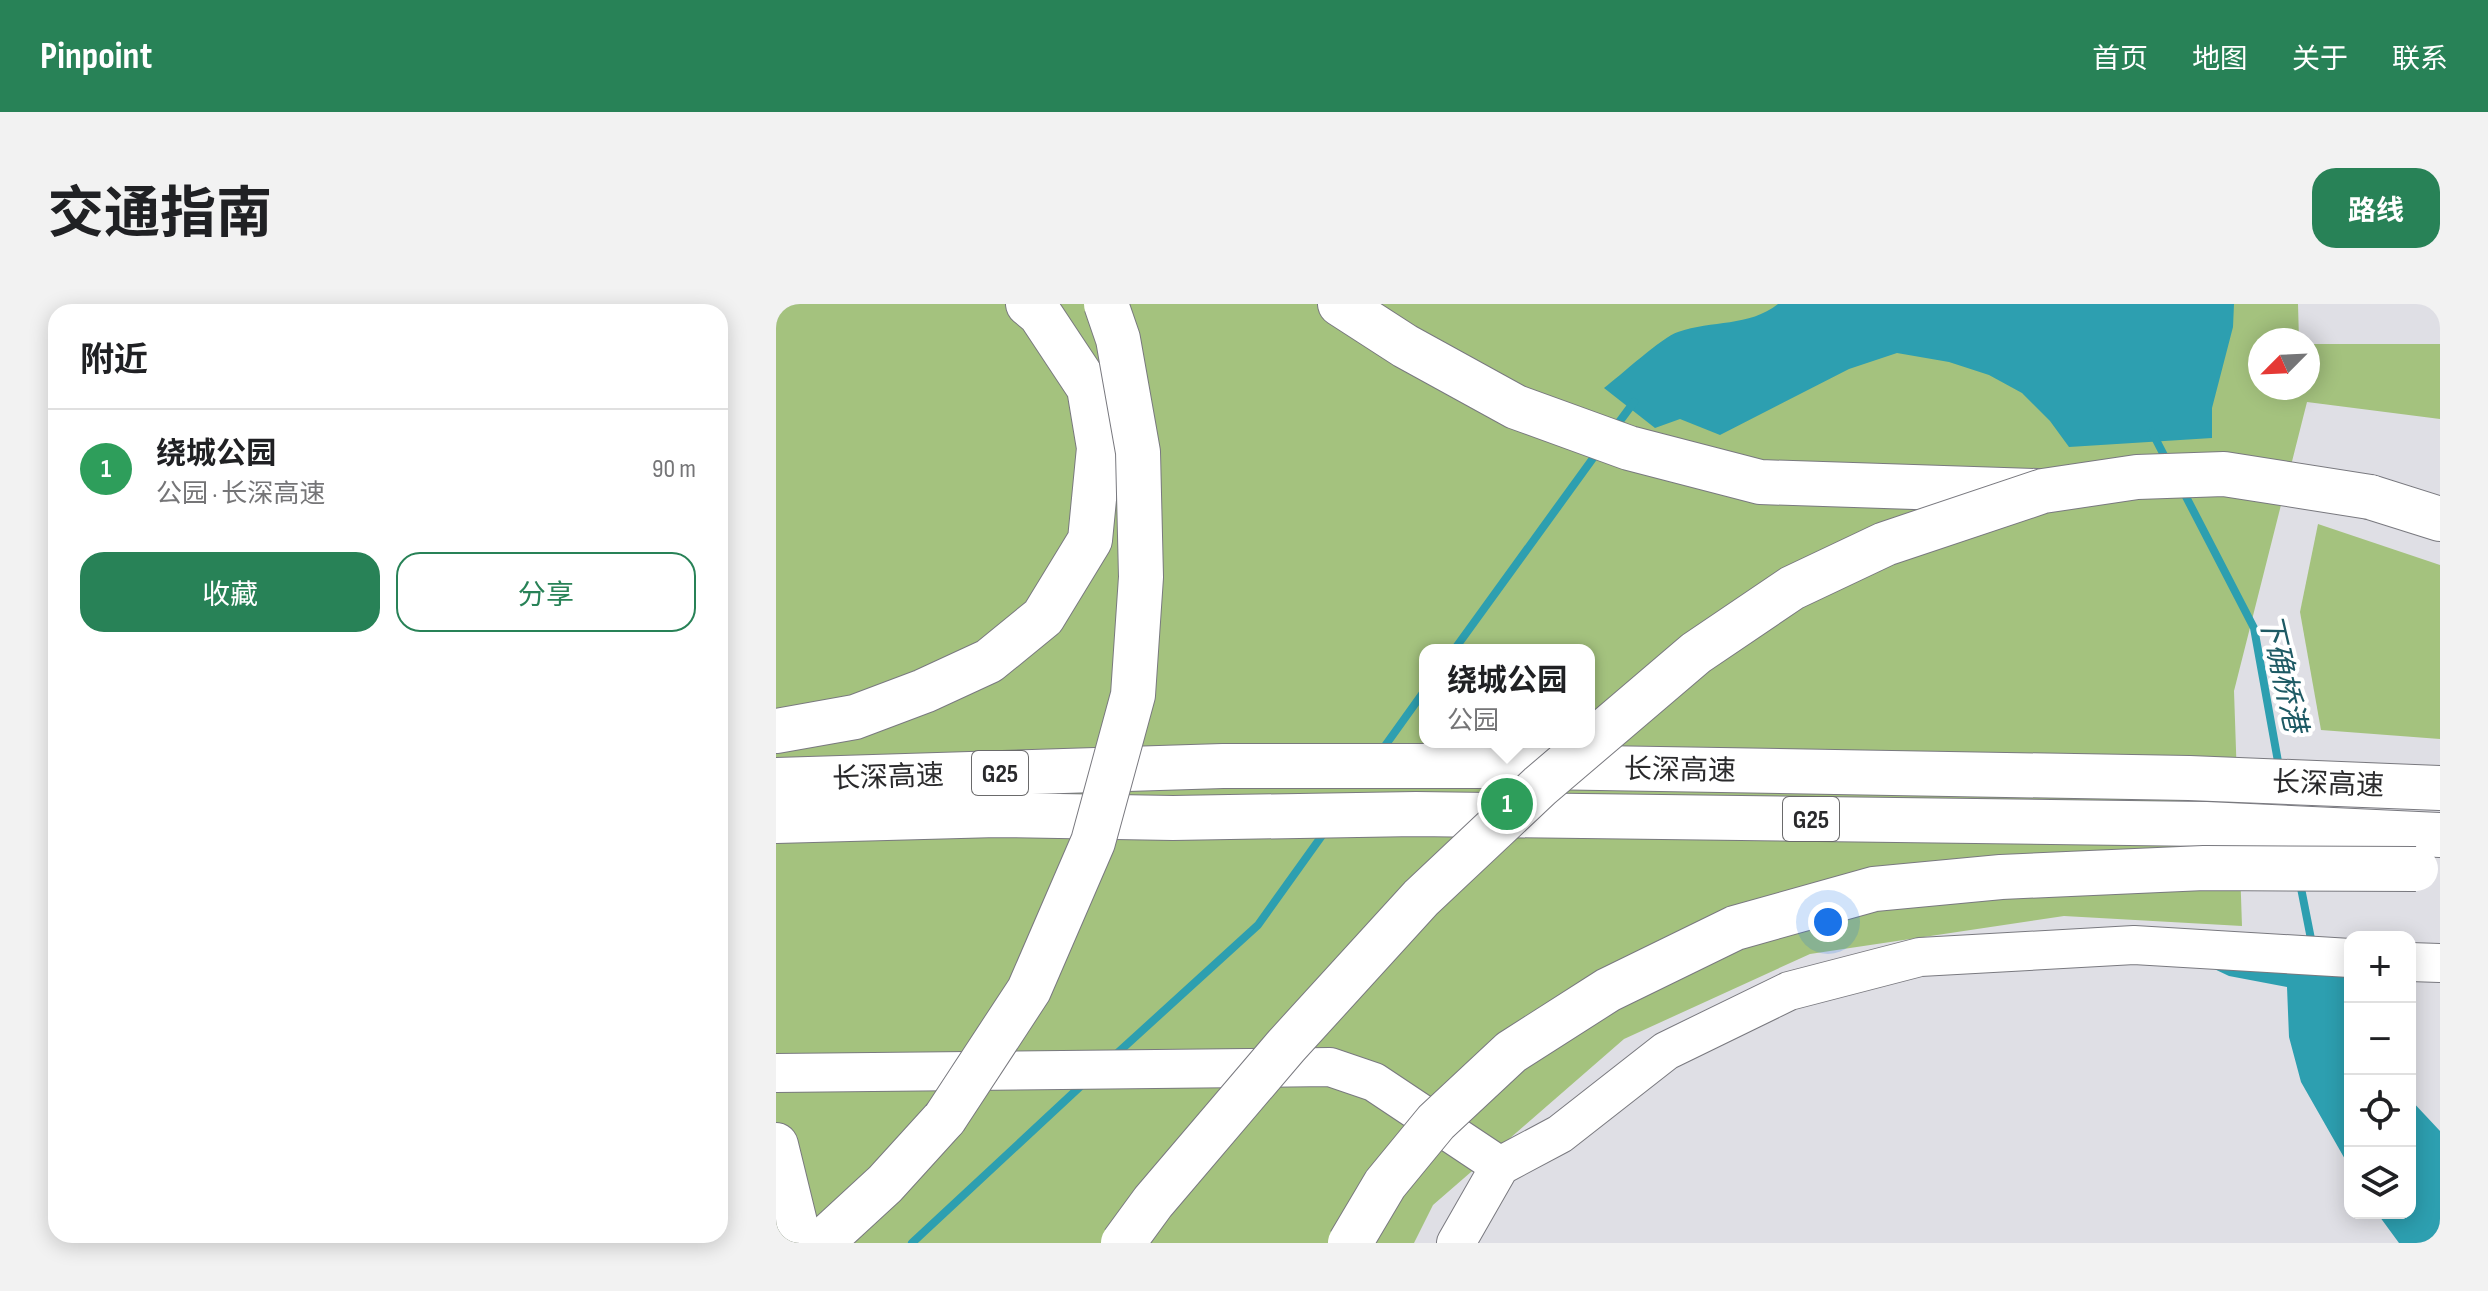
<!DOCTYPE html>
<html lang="zh">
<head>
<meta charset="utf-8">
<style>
	:root { --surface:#fff; --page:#f2f2f2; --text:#202124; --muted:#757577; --line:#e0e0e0; --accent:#288257 }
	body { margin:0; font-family:"Sofia Sans Condensed","Noto Sans SC",sans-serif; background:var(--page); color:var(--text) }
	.controls { position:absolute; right:24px; bottom:24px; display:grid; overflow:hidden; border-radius:16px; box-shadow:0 4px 20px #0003 }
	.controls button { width:72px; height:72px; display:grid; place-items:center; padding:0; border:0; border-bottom:2px solid var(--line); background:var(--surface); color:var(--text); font:40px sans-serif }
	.compass { position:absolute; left:1472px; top:24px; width:72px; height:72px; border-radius:50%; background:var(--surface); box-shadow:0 4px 20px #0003; rotate:246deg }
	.you { position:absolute; left:1052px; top:618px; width:28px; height:28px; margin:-20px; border:6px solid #fff; border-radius:50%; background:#1a73e8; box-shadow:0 0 0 12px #1a73e833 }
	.badge { display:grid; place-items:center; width:52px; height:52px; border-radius:50%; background:var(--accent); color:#fff; font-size:26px; font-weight:700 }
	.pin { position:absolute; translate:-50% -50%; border:4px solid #fff; box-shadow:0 2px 8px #0006 }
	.popup { position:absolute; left:643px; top:340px; width:176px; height:104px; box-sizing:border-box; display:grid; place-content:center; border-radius:16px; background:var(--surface); filter:drop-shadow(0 2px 6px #0005); font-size:26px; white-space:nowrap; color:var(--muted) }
	.popup b { font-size:30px; color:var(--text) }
	.popup::after { content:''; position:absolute; left:50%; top:100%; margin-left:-16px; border:16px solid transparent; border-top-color:var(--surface) }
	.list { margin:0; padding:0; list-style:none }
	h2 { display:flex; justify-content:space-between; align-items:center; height:104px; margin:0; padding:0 32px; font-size:34px }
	h2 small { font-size:26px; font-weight:400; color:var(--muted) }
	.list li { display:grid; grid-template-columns:52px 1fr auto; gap:24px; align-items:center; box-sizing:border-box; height:120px; padding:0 32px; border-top:2px solid var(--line) }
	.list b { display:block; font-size:30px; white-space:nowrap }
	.list p { margin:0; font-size:26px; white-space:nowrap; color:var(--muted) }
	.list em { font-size:26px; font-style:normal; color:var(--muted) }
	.actions { display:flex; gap:16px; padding:24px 32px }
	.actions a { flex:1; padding:18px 0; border:2px solid var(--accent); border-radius:24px; text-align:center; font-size:28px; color:var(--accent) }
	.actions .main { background:var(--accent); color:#fff }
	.icon { flex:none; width:44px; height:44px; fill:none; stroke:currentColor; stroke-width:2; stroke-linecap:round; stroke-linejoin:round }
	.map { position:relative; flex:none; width:1664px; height:939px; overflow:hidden; border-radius:24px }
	header { display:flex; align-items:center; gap:48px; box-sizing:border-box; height:112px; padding:0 40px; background:var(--accent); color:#fff }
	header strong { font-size:38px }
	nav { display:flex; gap:44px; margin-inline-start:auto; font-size:28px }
	.intro { display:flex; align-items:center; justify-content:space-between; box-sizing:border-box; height:192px; padding:0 48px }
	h1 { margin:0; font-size:56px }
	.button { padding:20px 36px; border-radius:24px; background:var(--accent); color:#fff; font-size:28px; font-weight:700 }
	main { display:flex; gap:48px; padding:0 48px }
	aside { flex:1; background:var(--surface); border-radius:24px; box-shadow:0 4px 20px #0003 }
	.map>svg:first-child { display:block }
	.green { fill:#a4c27e; fill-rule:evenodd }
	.water { fill:#2d9fb0 }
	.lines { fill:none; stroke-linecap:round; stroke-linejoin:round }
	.stream { stroke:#2d9fb0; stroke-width:8 }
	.minor-casing { stroke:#79797f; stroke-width:40 }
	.highway-casing { stroke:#79797f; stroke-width:46 }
	.minor { stroke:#fff; stroke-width:38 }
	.highway { stroke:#fff; stroke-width:44 }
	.highway-bridge-casing { stroke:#79797f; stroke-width:46; stroke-linecap:butt }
	.highway-bridge { stroke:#fff; stroke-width:44 }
	.labels { text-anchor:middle; stroke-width:8; stroke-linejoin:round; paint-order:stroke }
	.shield { fill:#fff; stroke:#6a6a6b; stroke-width:2 }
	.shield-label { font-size:26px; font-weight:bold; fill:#2a2a2c }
	.street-label { font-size:28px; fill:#2a2a2c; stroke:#fff }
	.water-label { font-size:30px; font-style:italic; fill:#1e5a64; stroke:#fff }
</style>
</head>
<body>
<header>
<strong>Pinpoint</strong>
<nav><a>首页</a><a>地图</a><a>关于</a><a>联系</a></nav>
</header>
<div class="intro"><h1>交通指南</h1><a class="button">路线</a></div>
<main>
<aside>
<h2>附近<small></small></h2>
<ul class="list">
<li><span class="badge" style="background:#2e9e5b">1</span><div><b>绕城公园</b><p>公园 · 长深高速</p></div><em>90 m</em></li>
</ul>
<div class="actions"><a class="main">收藏</a><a>分享</a></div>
</aside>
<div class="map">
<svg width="1664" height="939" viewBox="0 0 1664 939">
	<rect width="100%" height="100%" fill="#dfdfe5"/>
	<!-- green -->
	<g class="green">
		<path d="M0,0H1522L1523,36H1484V84H1532V40H1664V115L1531,98L1458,387L1466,622L1288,612L1034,650L848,735L657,901L638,939H0ZM649,346H813V438H649Z"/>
		<path d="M1542,220L1664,261V435L1545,426L1524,308Z"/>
	</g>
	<!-- water -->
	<g class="water">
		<path d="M1002,0H1458L1457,23L1436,104V134L1293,143L1274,117L1246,89L1213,71L1173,58L1121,49L1073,65L944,131L904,115L879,124L828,84C844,72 886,33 902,28C936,16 973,23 1002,0Z"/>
		<path d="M1434,663L1574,670V864L1525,778L1513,733L1511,683L1453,672Z"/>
		<path d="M1634,795L1664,827V939H1623L1601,909H1634Z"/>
	</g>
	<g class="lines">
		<!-- stream -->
		<g class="stream">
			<path d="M838,125L858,98"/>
			<path d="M1376,128L1392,159"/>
			<path d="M1406,185L1478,324L1503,463"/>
			<path d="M678,346L823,146"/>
			<path d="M606,446L649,386"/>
			<path d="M1524,579L1536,640"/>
			<path d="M336,754L482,621L550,526"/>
			<path d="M136,939L308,779"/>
		</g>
		<!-- minor casing -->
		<g class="minor-casing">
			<g id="minor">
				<path d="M1634,658L1664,659"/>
				<path d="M0,769L554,763L598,778L724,862"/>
				<path d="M680,939L724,862L784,830L890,747L1013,687L1144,653L1358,641L1574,654"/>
			</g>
		</g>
		<!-- highway casing -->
		<g class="highway-casing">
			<g id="highway">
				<path d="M564,0L629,42L740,103L853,144L984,178L1261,187"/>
				<path d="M1594,193L1664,215"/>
				<path d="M0,427L79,413L148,387L213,357L267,313L314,236L323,144L313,84L264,10L252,0"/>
				<path d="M0,476L447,462H700L1413,474L1664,484"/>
				<path d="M0,517L221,511L397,514L640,510L1430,520L1664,531"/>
				<path d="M0,841L24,939"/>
				<path d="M45,939L109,880L169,814"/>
			</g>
		</g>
		<!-- minor -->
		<use href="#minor" class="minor"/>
		<!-- highway -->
		<use href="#highway" class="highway"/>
		<!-- highway-bridge casing -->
		<g class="highway-bridge-casing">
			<g id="highway-bridge">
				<path d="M169,814L253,686L317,538L357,391L365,273L362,148L342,35L330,0"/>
				<path d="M347,939L377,898L510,742L645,594L764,482L920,349L1016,284L1109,240L1267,187L1361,173L1448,170L1594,193"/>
				<path d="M574,939L609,880L660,818L735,748L832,686L959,624L1098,585L1225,573L1428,564L1640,565"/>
			</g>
		</g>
		<!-- highway-bridge -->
		<use href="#highway-bridge" class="highway-bridge"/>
	</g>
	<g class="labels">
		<!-- shield labels -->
		<g class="shield">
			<rect x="196" y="447" width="56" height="44" rx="6"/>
			<rect x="1007" y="493" width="56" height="44" rx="6"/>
		</g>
		<g class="shield-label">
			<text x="224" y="478">G25</text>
			<text x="1035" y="524">G25</text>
		</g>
		<!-- street labels -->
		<g class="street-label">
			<text transform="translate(904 465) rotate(1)" y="10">长深高速</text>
			<text transform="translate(112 472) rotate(-2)" y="10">长深高速</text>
			<text transform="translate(1552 479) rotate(2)" y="10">长深高速</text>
		</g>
		<!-- water labels -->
		<g class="water-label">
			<text transform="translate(1507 369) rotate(77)" y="10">下确桥港</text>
		</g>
	</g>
</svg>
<div class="controls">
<button>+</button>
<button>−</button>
<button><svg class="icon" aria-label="locate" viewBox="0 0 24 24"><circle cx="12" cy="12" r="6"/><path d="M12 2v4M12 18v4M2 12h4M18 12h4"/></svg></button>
<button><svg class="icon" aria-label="layers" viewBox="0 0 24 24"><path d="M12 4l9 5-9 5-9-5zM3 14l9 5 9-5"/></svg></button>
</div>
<svg class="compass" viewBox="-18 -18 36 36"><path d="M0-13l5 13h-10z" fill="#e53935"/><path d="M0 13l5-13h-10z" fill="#757577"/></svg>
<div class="you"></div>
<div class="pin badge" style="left:731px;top:500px;background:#2e9e5b">1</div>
<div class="popup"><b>绕城公园</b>公园</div>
</div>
</main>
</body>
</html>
